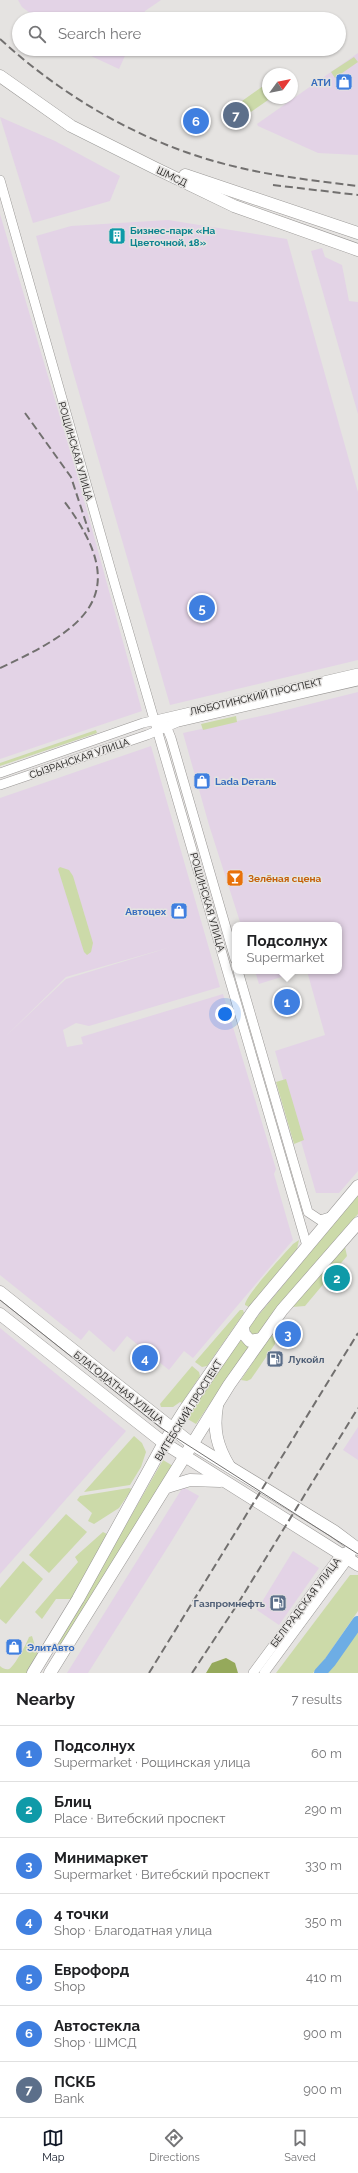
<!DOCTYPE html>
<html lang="en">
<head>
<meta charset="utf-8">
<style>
	:root { --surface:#fff; --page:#f2f2f2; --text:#202124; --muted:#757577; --line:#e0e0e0; --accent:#111827 }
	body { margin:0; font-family:Raleway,sans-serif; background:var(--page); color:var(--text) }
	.compass { position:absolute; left:262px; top:68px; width:36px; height:36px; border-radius:50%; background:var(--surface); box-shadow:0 1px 3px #0004; rotate:57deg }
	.you { position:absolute; left:225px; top:1014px; width:14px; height:14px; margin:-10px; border:3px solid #fff; border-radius:50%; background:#1a73e8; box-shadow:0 0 0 6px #1a73e833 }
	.badge { display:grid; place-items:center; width:26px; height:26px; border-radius:50%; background:var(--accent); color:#fff; font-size:13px; font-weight:700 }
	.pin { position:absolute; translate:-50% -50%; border:2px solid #fff; box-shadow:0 1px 4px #0006 }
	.popup { position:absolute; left:232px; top:922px; width:110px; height:52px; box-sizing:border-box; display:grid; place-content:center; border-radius:8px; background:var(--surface); filter:drop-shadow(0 1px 3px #0005); font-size:13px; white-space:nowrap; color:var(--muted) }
	.popup b { font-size:15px; color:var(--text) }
	.popup::after { content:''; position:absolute; left:50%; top:100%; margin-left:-8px; border:8px solid transparent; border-top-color:var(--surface) }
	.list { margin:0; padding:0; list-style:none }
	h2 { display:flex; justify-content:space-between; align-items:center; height:52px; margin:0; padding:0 16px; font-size:17px }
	h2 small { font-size:13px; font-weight:400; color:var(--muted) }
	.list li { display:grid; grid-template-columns:26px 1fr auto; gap:12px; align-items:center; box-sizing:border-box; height:56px; padding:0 16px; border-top:1px solid var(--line) }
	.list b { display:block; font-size:15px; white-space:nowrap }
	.list p { margin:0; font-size:13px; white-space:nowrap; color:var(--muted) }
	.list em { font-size:13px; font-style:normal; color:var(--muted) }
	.icon { flex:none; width:22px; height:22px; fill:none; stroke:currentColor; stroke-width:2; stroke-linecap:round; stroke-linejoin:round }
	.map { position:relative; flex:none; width:358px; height:1673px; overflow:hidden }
	.search { position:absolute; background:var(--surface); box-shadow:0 1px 3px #0004; left:12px; right:12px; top:12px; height:44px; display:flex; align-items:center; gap:10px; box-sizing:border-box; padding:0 14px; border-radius:22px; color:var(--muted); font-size:15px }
	.sheet { height:444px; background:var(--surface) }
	nav { display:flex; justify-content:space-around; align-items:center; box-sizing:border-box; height:56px; border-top:1px solid var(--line); background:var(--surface); font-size:11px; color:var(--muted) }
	nav a { display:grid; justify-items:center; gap:2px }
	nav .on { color:var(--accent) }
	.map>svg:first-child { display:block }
	.commercial { fill:#e3d3e6; fill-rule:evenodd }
	.green { fill:#ccdaa9 }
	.forest { fill:#95a95b }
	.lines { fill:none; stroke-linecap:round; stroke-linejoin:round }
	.river { stroke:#6dade5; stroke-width:12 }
	.tertiary-casing { stroke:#999795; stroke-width:10 }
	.primary-casing { stroke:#999795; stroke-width:13 }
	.tertiary { stroke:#fff; stroke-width:9 }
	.primary { stroke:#fff; stroke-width:12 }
	.tram { stroke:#72706f; stroke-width:1 }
	.rail { stroke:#72706f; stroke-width:2; stroke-dasharray:8 4; stroke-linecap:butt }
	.labels { text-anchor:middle; stroke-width:3; stroke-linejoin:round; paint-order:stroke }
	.shop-label { font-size:10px; font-weight:bold; fill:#366cbe; stroke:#e5e3e1; text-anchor:end }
	.street-label { font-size:10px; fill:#161514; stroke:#e5e3e1 }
	.culture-label { font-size:10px; font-weight:bold; fill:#0d838f; stroke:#e5e3e1; text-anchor:start }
	.food-label { font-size:10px; font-weight:bold; fill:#c56008; stroke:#e5e3e1; text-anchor:start }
	.service-label { font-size:10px; font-weight:bold; fill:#4e5e75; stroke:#e5e3e1; text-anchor:start }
</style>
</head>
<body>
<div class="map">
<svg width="358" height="1673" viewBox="0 0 358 1673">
	<rect width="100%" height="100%" fill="#e5e3e1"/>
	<!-- commercial -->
	<g class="commercial">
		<path d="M18,0H161L145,11L141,19H38L22,7Z"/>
		<path d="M76,49H128L119,69Z"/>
		<path d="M358,53V155L318,153L258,126L257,124Z"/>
		<path d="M0,117L55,141L120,176L110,201L33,223Z"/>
		<path d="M0,214L76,471L142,711L0,759Z"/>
		<path d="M168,220L287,239L358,492V660L170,705L71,365L36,236L71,226Z"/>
		<path d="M322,248L325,257L342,265L349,301L358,302V414L311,251Z"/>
		<path d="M358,692V1171L339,1193H316L275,1051L325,1035L307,971H339V925H241L209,825L183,733L270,714Z"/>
		<path d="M151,746L220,987L89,1026L76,1023L63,1030L67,1047L83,1044L81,1037L223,994L276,1169L274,1174L293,1240L193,1358L184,1351L169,1370L127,1336L114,1352L89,1330L81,1340L0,1275V798ZM171,947L66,979L5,1037L66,977Z"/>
		<path d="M255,971H300L259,984Z"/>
		<path d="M0,1328L126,1431L0,1574Z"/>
		<path d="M358,1427V1460L343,1450Z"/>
		<path d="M183,1487L199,1496L171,1542L88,1673H67Z"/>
		<path d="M293,1551L319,1568L279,1625L257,1610Z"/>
	</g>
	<!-- green -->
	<g class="green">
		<path d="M354,57L358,62L335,78L331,72Z"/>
		<path d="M263,86L268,94V98H271L245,116L239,110L242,101Z"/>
		<path d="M236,716L237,722L203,730L201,724Z"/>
		<path d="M96,730L97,733L0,766V763Z"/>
		<path d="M60,867L69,870L73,876L93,943L91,952L87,955L84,952L58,869Z"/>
		<path d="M286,1079L304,1140L294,1144L276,1082Z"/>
		<path d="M358,1194V1214L293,1289L258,1334H250L248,1328Z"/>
		<path d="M299,1240L297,1249L249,1307L245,1305C244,1297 285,1253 293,1244Z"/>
		<path d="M345,1247L347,1256L305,1306L292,1307Z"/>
		<path d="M240,1310H243L244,1313L207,1366L202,1367L195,1362Z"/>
		<path d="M271,1335L275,1338V1344L251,1379L247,1381L241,1380Z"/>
		<path d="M241,1338L250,1345L196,1424L186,1418Z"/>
		<path d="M192,1366L199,1372L200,1376L182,1403L180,1402L173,1407H161L160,1404Z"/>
		<path d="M134,1436L142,1443L146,1452L141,1467L130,1485L84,1492Z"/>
		<path d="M163,1460L173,1466L58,1651L55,1649Z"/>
		<path d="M129,1488L132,1489L119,1508L94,1524L88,1521L92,1513L77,1500L80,1496Z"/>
		<path d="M66,1514L87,1532L49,1573L29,1555Z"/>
		<path d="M103,1532L107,1534L74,1599H56L42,1619L35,1612L78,1562L75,1557Z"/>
		<path d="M23,1561L43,1579L6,1624L0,1619V1588Z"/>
		<path d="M350,1575H358V1611L325,1659L313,1673H276Z"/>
		<path d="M358,1630V1673H327Z"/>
		<path d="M32,1636L38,1656L28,1673H0V1666C2,1668 6,1670 9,1669C14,1667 27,1643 29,1637Z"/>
	</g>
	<!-- forest -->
	<path class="forest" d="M226,1658L235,1663L238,1673H206L212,1663Z"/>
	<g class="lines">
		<!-- river -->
		<path class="river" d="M320,1673L330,1662L358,1622"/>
		<!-- tertiary casing -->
		<g class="tertiary-casing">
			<g id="tertiary">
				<path d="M0,180L115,585L307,1246"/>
				<path d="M163,725L167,728L171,738L235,959"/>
				<path d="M0,773L143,723L358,673"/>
				<path d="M0,785L147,735L178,722L358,681"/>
				<path d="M238,971L308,1212L320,1220L333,1216"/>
				<path d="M253,1673L341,1554L356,1547"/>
				<path d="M264,1673L351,1555"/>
			</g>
		</g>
		<!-- primary casing -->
		<g class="primary-casing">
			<g id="primary">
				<path d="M0,76L71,126L155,168L234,206L358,250"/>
				<path d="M185,175L358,233"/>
				<path d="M0,1292L192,1444L334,1531L358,1549"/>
				<path d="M0,1314L164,1443L358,1565"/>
				<path d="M243,1327L244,1334L250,1341L261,1339"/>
				<path d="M217,1406C213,1430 217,1446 229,1466"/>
				<path d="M167,1487L190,1480L220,1481"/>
				<path d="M33,1673L78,1599L164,1443L184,1411L254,1310L358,1186"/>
				<path d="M50,1673L229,1385L282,1310L358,1223"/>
			</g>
		</g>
		<!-- tertiary -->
		<use href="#tertiary" class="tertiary"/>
		<!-- primary -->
		<use href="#primary" class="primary"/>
		<!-- tram -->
		<path class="tram" d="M0,1300L161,1428L358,1554"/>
		<!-- rail -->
		<g class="rail">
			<path d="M0,39C68,101 151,148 241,168C279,177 319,181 358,186"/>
			<path d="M273,185L358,195"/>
			<path d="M25,413L71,477L89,532"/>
			<path d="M0,668C89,627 133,593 64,501"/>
			<path d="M149,1673L358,1333"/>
			<path d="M192,1673L237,1605L358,1408"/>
		</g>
	</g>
	<!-- icons -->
	<defs>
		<g id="shop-square" transform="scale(0.9)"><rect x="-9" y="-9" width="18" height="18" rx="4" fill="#3f7fe0" stroke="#e5e3e1"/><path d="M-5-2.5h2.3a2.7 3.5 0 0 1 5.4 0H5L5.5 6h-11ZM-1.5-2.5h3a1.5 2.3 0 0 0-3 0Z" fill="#fff"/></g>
		<g id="building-square" transform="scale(0.9)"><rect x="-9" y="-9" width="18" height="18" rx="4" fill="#0f9aa8" stroke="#e5e3e1"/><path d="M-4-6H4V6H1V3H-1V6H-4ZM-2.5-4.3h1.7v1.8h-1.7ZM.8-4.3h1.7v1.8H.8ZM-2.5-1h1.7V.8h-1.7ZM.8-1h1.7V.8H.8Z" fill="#fff"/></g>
		<g id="bar-square" transform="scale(0.9)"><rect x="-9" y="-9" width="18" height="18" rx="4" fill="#e8710a" stroke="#e5e3e1"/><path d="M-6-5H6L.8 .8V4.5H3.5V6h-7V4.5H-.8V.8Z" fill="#fff"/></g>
		<g id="fuel-square" transform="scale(0.9)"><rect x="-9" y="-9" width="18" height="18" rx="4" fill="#5c6f8a" stroke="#e5e3e1"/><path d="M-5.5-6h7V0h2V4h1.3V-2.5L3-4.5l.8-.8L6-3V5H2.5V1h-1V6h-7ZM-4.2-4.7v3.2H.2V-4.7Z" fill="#fff"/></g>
	</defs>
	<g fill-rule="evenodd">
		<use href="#shop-square" x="344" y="82"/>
		<use href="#building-square" x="117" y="236"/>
		<use href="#shop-square" x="202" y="781"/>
		<use href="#bar-square" x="235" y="878"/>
		<use href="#shop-square" x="179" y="911"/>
		<use href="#fuel-square" x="275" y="1359"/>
		<use href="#fuel-square" x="278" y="1603"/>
		<use href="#shop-square" x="14" y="1647"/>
	</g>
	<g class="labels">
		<!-- shop labels -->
		<g class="shop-label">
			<text x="331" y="86">АТИ</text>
			<text x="215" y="785" text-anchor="start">Lada Dеталь</text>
			<text x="166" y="915">Автоцех</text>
			<text x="27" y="1651" text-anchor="start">ЭлитАвто</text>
		</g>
		<!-- street labels -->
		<g class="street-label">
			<text transform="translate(172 176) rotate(26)" y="4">ШМСД</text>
			<text transform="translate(76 451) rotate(74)" y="4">РОЩИНСКАЯ УЛИЦА</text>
			<text transform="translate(256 696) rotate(-13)" y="4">ЛЮБОТИНСКИЙ ПРОСПЕКТ</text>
			<text transform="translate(79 758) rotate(-19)" y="4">СЫЗРАНСКАЯ УЛИЦА</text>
			<text transform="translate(208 902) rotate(74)" y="4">РОЩИНСКАЯ УЛИЦА</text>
			<text transform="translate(119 1387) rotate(38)" y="4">БЛАГОДАТНАЯ УЛИЦА</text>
			<text transform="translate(188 1410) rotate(-58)" y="4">ВИТЕБСКИЙ ПРОСПЕКТ</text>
			<text transform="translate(305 1602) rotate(-53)" y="4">БЕЛГРАДСКАЯ УЛИЦА</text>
		</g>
		<!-- culture labels -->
		<g class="culture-label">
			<text x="130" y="234">Бизнес-парк «На<tspan x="130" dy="12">Цветочной, 18»</tspan></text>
		</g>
		<!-- food labels -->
		<g class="food-label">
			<text x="248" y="882">Зелёная сцена</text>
		</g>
		<!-- service labels -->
		<g class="service-label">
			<text x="288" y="1363">Лукойл</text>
			<text x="265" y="1607" text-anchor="end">Газпромнефть</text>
		</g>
	</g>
</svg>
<svg class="compass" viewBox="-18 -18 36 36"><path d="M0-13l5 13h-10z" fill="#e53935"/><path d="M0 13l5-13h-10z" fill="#757577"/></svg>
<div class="you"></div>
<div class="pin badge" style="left:287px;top:1002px;background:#3f7fe0">1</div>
<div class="popup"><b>Подсолнух</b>Supermarket</div>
<div class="pin badge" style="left:337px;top:1278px;background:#0f9aa8">2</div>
<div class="pin badge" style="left:288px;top:1334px;background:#3f7fe0">3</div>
<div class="pin badge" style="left:145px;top:1358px;background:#3f7fe0">4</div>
<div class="pin badge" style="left:202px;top:608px;background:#3f7fe0">5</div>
<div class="pin badge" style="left:196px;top:121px;background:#3f7fe0">6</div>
<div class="pin badge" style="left:236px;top:115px;background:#5c6f8a">7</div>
<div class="search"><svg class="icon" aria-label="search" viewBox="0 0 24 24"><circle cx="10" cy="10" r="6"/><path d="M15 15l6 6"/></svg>Search here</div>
</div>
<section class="sheet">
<h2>Nearby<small>7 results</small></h2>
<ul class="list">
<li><span class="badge" style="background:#3f7fe0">1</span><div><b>Подсолнух</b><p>Supermarket · Рощинская улица</p></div><em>60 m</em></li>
<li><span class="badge" style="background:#0f9aa8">2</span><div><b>Блиц</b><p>Place · Витебский проспект</p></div><em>290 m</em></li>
<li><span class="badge" style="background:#3f7fe0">3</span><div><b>Минимаркет</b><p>Supermarket · Витебский проспект</p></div><em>330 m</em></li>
<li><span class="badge" style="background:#3f7fe0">4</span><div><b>4 точки</b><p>Shop · Благодатная улица</p></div><em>350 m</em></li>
<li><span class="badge" style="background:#3f7fe0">5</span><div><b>Еврофорд</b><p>Shop</p></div><em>410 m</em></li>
<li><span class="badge" style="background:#3f7fe0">6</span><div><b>Автостекла</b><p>Shop · ШМСД</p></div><em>900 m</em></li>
<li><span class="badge" style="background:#5c6f8a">7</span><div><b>ПСКБ</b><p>Bank</p></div><em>900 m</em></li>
</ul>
</section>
<nav>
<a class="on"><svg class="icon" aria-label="map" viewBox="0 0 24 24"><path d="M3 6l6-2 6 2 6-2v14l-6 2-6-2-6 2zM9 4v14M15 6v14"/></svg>Map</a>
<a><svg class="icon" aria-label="directions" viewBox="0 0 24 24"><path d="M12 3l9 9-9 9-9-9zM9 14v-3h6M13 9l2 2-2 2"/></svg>Directions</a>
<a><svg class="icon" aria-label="saved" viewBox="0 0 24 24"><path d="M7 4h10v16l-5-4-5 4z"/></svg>Saved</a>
</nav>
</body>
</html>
